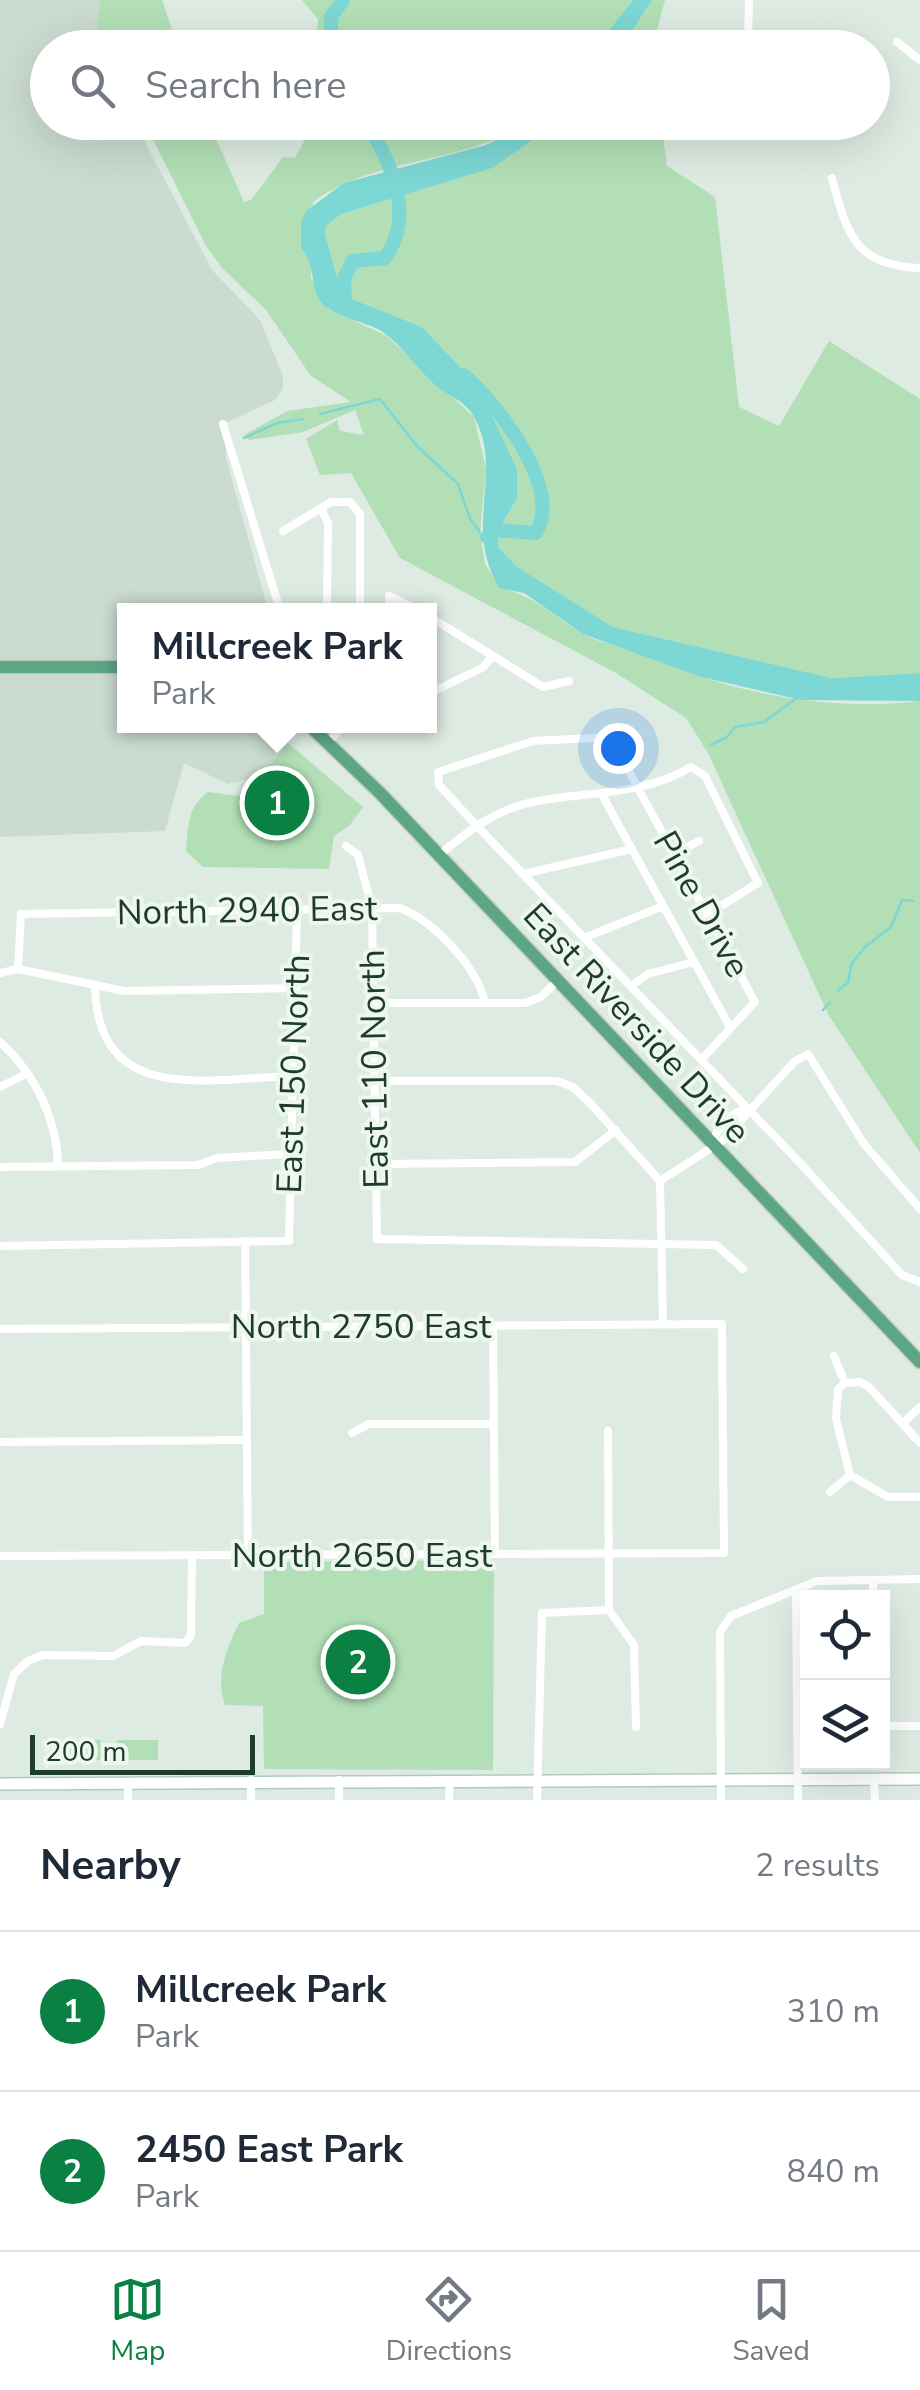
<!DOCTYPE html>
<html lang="en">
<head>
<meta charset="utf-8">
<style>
	:root { --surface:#fff; --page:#f2f2f3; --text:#1f2937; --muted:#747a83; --line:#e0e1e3; --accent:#0b8043 }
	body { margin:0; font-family:"Nunito Sans",sans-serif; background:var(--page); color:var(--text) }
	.controls { position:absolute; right:30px; bottom:30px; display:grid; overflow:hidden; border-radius:0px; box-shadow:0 10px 40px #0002 }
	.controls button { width:90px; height:90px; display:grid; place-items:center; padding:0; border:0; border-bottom:2px solid var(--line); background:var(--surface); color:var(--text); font:50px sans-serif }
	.scale { position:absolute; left:30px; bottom:25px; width:225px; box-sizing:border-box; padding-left:10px; border:5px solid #1d3c2d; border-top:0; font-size:28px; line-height:35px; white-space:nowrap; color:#1d3c2d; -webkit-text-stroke:8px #edf7f0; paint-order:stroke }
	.you { position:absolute; left:618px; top:748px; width:35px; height:35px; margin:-25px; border:8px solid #fff; border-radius:50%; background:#1a73e8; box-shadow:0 0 0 15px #1a73e833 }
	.badge { display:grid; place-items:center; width:65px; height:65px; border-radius:50%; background:var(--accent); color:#fff; font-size:32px; font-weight:700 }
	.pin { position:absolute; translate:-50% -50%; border:5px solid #fff; box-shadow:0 2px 10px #0006 }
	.popup { position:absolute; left:117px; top:603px; width:320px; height:130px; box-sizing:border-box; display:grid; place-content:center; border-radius:0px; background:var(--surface); filter:drop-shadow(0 2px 8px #0005); font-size:32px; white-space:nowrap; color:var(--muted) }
	.popup b { font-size:38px; color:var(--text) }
	.popup::after { content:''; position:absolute; left:50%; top:100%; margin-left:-20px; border:20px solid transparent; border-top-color:var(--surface) }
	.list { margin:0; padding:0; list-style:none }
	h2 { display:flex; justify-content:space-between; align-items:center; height:130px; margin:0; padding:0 40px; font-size:42px }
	h2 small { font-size:32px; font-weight:400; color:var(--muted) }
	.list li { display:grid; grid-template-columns:65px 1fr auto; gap:30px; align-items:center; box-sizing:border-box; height:160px; padding:0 40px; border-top:2px solid var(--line) }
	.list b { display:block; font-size:38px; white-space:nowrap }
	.list p { margin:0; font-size:32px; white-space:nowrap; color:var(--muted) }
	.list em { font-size:32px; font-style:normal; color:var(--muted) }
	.icon { flex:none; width:55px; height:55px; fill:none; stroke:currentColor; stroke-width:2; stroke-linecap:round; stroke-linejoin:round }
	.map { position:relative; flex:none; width:920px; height:1800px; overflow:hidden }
	.search { position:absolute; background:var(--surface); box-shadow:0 10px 40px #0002; left:30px; right:30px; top:30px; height:110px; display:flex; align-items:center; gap:25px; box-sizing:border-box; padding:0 35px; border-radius:55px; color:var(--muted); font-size:38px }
	.sheet { height:450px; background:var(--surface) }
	nav { display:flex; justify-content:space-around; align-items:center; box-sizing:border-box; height:140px; border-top:2px solid var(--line); background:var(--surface); font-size:28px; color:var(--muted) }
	nav a { display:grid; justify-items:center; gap:5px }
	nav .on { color:var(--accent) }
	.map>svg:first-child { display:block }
	.built { fill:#cbdbd0 }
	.green { fill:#b2dfb6 }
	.water { fill:#7dd7d4 }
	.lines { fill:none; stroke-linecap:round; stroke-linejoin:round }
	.stream { stroke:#7dd7d4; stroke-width:2.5 }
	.river { stroke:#7dd7d4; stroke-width:14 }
	.secondary-casing { stroke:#afccbb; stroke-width:14 }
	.primary-casing { stroke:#c0c8c4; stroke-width:15 }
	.street { stroke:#fff; stroke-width:8 }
	.secondary { stroke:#fff; stroke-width:11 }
	.primary { stroke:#5ca684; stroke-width:12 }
	.labels { text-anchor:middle; stroke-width:8; stroke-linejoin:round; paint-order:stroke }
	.street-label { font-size:35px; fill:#1d3c2d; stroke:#edf7f0 }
</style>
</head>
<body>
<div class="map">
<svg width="920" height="1800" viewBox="0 0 920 1800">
	<rect width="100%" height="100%" fill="#ddebe2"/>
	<!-- built -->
	<path class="built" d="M0,0H100V47L48,48V122L135,123L212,270L260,320L283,376V389L275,400L225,423L226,458L268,610H124V726H283L288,743L260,776L228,784L184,763L165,831L0,837Z"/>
	<!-- green -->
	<g class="green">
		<path d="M100,0H162L178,47H113L110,40L101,43L97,26Z"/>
		<path d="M302,0H633L596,48L316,47L318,19Z"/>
		<path d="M652,0H665L652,47L622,48Z"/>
		<path d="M145,123H209L244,202L251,200L283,157L295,158L309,132L324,123H528C462,165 376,156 313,202L311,277L328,309L387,336L474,417L486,469L480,532L485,564L500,588C536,596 555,618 585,635C605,645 630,648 651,657C733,694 830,712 920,701V1153L828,1014L708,753L686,718L616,673L400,558L351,473L320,475L306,439L337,420L340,431L364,435L355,410L303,432L249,440L244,435L287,411L351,402L311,376L266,310L222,268L206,246Z"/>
		<path d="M556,123H661L667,166L715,197L739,407L779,426L829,341L920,399V673L832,678L613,627L516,566L498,547V531L517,498V469L478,386L422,327L352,299L338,281L325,234L326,226L341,214L493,168Z"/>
		<path d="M288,743L363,807L349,826L334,836L329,869L203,867L186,851C188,826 187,808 208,792L239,796L247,792Z"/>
		<path d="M494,1560L493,1770L264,1769L263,1706L225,1705C215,1676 226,1650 239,1623L264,1614V1562Z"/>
		<rect x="60" y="1740" width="41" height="20"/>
		<rect x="117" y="1740" width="41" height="20"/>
	</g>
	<!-- water -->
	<g class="water">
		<path d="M633,0H652L622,47H596Z"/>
		<path d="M528,123H556L493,168L341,214L326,226L325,234L338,281L352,299L422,327L478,386L517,469V498L498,531V547L516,566L613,627L832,678L920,673V701L801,700L701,677L583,634L524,593L499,588C462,524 505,472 474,417C466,402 451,397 439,388C417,371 397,335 371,326C357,321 342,317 329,309C307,296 318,264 301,249V222L306,211L344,183L486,145Z"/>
	</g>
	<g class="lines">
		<!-- stream -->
		<g class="stream">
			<path d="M320,414L380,399L417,446L458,484L470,519L480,532"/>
			<path d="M244,438L277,423L303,419"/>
			<path d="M710,745L726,738L735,727L764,722L798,697"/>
			<path d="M838,991L848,982L852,963L865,947L891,927L902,900L913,901"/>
			<path d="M823,1010L830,1002"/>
		</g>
		<!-- river -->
		<g class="river">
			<path d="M331,48V17L343,0"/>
			<path d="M345,304L344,278L353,261L385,258C416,214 391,164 367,122"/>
			<path d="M464,375C497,404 563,487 536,533L493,530L487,537"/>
		</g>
		<!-- secondary casing -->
		<g class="secondary-casing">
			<path id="secondary" d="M0,1784L920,1779"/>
		</g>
		<!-- primary casing -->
		<g class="primary-casing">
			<g id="primary">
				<path d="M0,667H124"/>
				<path d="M310,726L380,793L920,1362"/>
			</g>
		</g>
		<!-- street -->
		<g class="street">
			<path d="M897,42L920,60"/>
			<path d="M748,48L749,0"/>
			<path d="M832,178C847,235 855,265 920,268"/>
			<path d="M223,424L280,610"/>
			<path d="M322,511L328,523L327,610"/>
			<path d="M283,531L331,502H350L360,514V610"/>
			<path d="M389,610V596L419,610"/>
			<path d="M430,617L543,687L569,681"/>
			<path d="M430,693L482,668L492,657"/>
			<path d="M328,742L344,726"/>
			<path d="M601,793L730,1027"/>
			<path d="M346,846L358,855L372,908L377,1239L716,1245L743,1269"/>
			<path d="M675,854L699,841"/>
			<path d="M439,855C467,832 496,809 533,802C587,791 643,796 691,767L705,776L758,883L708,914"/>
			<path d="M523,874L632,849"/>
			<path d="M584,938L663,906"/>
			<path d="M18,969L21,914L400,908C434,921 478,968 485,1003"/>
			<path d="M0,973L18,969L124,991L297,988"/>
			<path d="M631,986L648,974L694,962"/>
			<path d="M95,987C98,1109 212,1077 296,1076"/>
			<path d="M373,1003H525L541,997L557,981"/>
			<path d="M0,1042C36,1075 57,1119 58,1166"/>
			<path d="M701,1060L755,1002L610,737L533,741L438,772L439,785L476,825L801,1164L902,1275L920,1282"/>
			<path d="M375,1081H557L573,1087L591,1104L660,1181L663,1324"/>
			<path d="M0,1087L24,1075"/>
			<path d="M711,1145C717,1128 730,1112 749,1108"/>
			<path d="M376,1164L575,1162L616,1130"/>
			<path d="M0,1167L198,1165L217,1158L289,1154"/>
			<path d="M660,1181L722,1141L795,1061L808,1054L864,1144L920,1209"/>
			<path d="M245,1241L248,1555"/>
			<path d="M0,1246L289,1241L297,907"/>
			<path d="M493,1325L495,1554"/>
			<path d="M0,1329L722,1324L724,1553L0,1556"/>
			<path d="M834,1356L845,1383"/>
			<path d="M904,1422L920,1407"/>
			<path d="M608,1431L609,1610L634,1645L636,1727"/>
			<path d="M352,1433L369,1424H493"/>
			<path d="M0,1442L247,1440"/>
			<path d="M920,1443L869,1387L860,1382L845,1383L838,1389L836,1419L850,1475L888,1497H920"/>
			<path d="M830,1492L850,1475"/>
			<path d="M873,1580V1598"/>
			<path d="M796,1590L798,1800"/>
			<path d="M0,1724L14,1674L28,1661L43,1655L113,1656L141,1641L185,1643L191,1636L192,1556"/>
			<path d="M882,1726H920"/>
			<path d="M874,1779L875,1800"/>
			<path d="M251,1780V1800"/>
			<path d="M339,1780V1800"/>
			<path d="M128,1783V1800"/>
			<path d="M449,1800L450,1780"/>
			<path d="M537,1800L542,1613L609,1610"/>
			<path d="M721,1800L720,1632L731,1616L817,1581L920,1579"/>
		</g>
		<!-- secondary -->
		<use href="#secondary" class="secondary"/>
		<!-- primary -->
		<use href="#primary" class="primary"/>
	</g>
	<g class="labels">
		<!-- street labels -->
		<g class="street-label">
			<text transform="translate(702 904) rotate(61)" y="12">Pine Drive</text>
			<text transform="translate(247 910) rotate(-1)" y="12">North 2940 East</text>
			<text transform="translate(637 1023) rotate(47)" y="12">East Riverside Drive</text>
			<text transform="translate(374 1069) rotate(-91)" y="12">East 110 North</text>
			<text transform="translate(293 1074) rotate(-88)" y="12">East 150 North</text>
			<text x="361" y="1338">North 2750 East</text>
			<text x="362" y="1567">North 2650 East</text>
		</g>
	</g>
</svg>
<div class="controls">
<button><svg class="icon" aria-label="locate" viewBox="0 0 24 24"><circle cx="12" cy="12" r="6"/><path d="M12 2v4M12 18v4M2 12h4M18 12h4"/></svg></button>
<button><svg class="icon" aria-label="layers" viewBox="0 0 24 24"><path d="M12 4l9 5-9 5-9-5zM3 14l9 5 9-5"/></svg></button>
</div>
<div class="scale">200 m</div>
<div class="you"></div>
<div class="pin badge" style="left:277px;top:803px">1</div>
<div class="popup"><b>Millcreek Park</b>Park</div>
<div class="pin badge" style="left:358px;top:1662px">2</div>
<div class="search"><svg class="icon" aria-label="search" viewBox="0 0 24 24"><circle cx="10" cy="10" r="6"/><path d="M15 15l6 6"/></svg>Search here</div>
</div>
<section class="sheet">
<h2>Nearby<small>2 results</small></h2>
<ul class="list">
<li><span class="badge">1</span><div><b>Millcreek Park</b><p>Park</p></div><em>310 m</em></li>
<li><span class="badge">2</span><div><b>2450 East Park</b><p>Park</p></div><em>840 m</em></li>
</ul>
</section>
<nav>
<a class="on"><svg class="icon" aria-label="map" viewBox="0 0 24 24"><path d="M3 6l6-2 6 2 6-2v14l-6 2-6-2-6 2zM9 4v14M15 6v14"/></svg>Map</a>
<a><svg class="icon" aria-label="directions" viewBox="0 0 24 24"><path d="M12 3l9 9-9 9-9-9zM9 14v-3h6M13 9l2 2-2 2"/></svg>Directions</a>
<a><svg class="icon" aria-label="saved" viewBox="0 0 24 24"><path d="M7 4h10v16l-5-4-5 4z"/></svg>Saved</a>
</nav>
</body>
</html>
